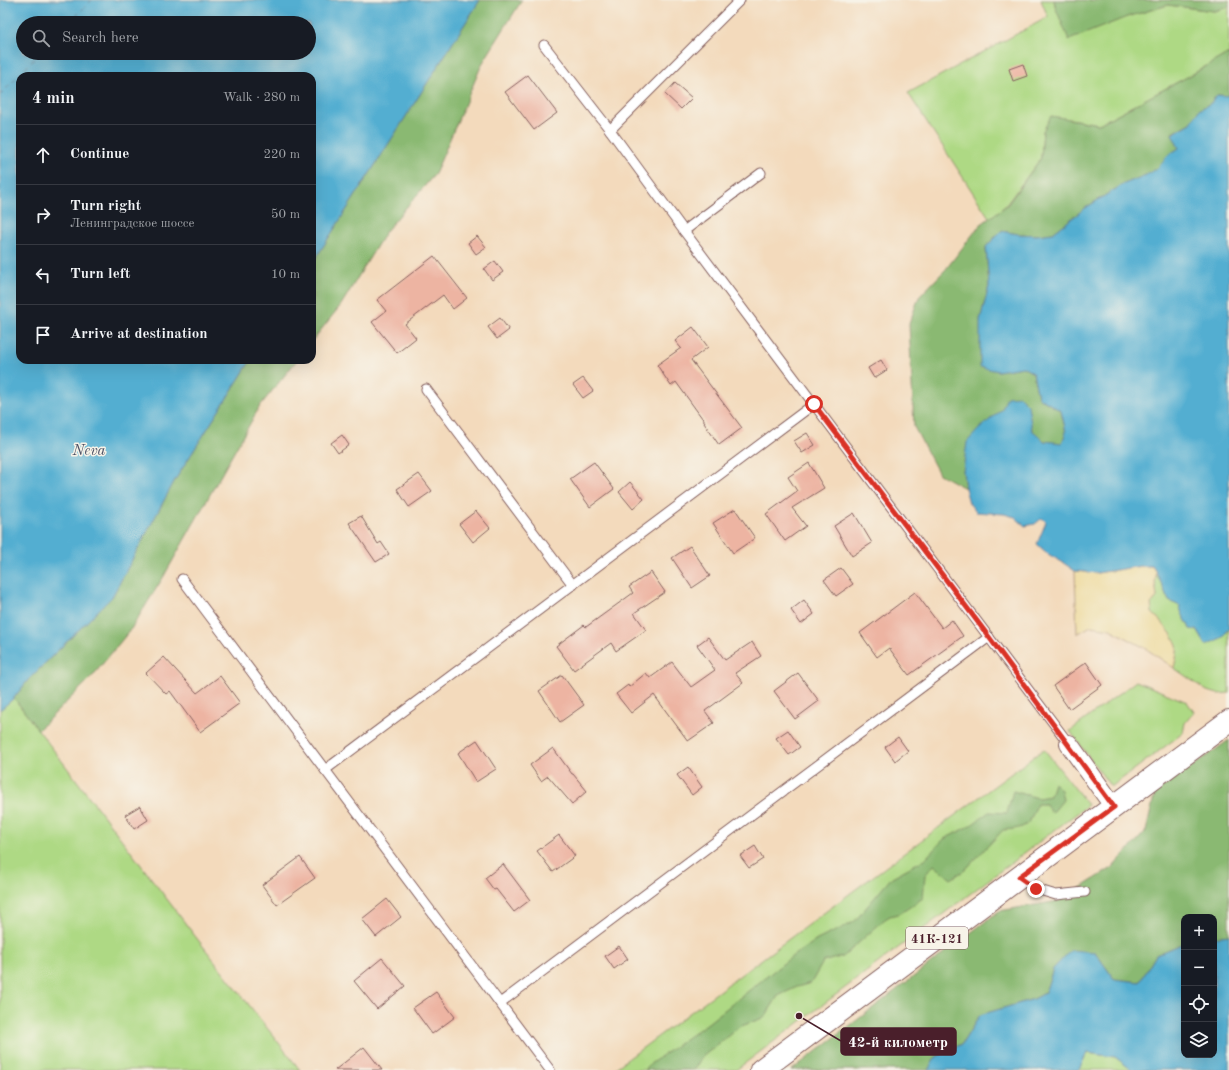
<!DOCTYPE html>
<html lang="en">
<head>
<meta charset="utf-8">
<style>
	:root { --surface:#171b24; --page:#20242c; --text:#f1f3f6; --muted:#9ea1a6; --line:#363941 }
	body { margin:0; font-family:"Old Standard TT",serif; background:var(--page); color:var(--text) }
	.controls { position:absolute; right:12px; bottom:12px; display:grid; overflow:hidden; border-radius:8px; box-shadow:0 4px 16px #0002 }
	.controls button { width:36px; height:36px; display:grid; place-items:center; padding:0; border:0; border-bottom:1px solid var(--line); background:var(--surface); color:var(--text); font:20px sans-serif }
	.stop { position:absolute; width:12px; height:12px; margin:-9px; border:3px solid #d93025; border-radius:50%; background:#fff }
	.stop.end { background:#d93025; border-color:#fff; box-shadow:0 1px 4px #0008 }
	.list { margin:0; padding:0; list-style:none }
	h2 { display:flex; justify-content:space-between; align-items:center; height:52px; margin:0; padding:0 16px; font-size:17px }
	h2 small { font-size:13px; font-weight:400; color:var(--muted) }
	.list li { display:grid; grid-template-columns:26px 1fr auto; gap:12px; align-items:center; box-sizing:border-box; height:60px; padding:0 16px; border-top:1px solid var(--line) }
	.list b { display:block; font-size:15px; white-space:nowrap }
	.list p { margin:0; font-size:13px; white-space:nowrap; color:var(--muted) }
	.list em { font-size:13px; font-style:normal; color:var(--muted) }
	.icon { flex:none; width:22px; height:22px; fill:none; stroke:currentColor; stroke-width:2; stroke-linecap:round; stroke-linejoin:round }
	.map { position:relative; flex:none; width:1229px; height:1070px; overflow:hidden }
	.search { position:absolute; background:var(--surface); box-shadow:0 4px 16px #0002; left:16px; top:16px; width:300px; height:44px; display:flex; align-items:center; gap:10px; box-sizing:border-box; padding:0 14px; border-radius:22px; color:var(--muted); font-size:15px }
	.panel { position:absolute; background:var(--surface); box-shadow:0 4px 16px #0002; left:16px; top:72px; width:300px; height:292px; border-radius:12px }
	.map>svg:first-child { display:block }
	.green { fill:#aed984; stroke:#7c7c58 }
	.forest { fill:#8ab972; stroke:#6a6c4e }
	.sand { fill:#eeda9e; stroke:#9c7c64 }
	.water { fill:#53aed1; stroke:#4e667e; fill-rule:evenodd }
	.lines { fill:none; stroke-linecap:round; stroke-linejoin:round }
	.ferry { stroke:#4d5165; stroke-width:1; stroke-dasharray:5 4; stroke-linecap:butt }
	.building { fill:#edb4a2 }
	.lane-casing { stroke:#85605e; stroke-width:11 }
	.street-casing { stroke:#85605e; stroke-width:20 }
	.primary-casing { stroke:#85605e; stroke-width:24 }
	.lane { stroke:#fff; stroke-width:9 }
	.street { stroke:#fff; stroke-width:18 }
	.primary { stroke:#fff; stroke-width:22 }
	.route { stroke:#d93025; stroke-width:5 }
	.labels { text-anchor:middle; stroke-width:3; stroke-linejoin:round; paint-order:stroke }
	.shield { fill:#f7f3e8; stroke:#7e5f64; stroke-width:1 }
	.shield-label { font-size:13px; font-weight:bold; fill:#4a1f2b }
	.water-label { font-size:15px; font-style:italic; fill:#4d5165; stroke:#f7f3e8 }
	.leader { fill:none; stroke:#4a1f2b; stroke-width:1.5 }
	.callout-dot { fill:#4a1f2b; stroke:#f7f3e8; stroke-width:1.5 }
	.callout { fill:#4a1f2b; stroke:#4a1f2b; stroke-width:1.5 }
	.callout-label { font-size:15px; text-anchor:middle; font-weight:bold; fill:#fff }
</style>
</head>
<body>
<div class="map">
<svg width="1229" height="1070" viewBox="0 0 1229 1070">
	<rect width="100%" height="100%" fill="#f7f3e8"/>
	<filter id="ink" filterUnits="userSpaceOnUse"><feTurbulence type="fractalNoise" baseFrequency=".025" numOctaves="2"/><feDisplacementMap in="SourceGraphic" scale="8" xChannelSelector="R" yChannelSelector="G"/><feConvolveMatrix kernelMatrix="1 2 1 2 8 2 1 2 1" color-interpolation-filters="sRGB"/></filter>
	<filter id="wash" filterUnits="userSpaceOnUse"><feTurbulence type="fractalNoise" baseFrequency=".012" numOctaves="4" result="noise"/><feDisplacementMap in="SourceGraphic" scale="16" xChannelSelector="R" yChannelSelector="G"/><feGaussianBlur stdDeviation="0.9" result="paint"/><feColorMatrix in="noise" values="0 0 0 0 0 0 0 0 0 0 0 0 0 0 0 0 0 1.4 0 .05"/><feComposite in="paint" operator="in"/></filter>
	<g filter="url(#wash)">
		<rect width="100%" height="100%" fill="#f3dabc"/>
		<!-- green -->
		<g class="green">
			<path d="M1041,0H1054L1056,9L1127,17L1168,5L1214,11L1229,7V53L1191,75L1099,124L1070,119L1043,131L1041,158L1006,205L990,219L908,93L1048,17Z"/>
			<path d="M1156,572L1169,601L1180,606C1181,615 1187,621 1190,629L1197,630L1206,645L1223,637L1229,628V693L1218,694L1207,691L1174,668C1175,661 1178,652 1177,646C1176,637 1159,619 1152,613L1151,604L1157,597L1155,583Z"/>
			<path d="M1136,681L1187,702L1194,712L1185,723L1183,733L1111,787L1070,731Z"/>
			<path d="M14,698L195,936L300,1070H0V710Z"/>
			<path d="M1044,749L1088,805L736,1070H613Z"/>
			<path d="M1086,1053L1115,1057L1132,1070H1079Z"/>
		</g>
		<!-- forest -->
		<g class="forest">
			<path d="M480,0H522L482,64L435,174L386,231L341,305L312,341V264Z"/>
			<path d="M1054,0H1229V7L1214,11L1168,5L1127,17L1069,40L1056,9Z"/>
			<path d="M1229,53V96L1217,95L1211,103L1199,110L1191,123L1172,133L1179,148L1167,156L1158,168L1146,175L1124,184L1109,193L1084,209L1053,233L1037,235L1018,234L1001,231L986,247L989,286L980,320L998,371L1023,367L1033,373L1038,397L1061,411L1066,432L1062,444L1044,441L1032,430L1027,405L1002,409L993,417L963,471L965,488L939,474L914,427L909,324L919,297L946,269L980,225L1007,205L1041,158L1043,131L1051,116L1099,124L1191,75Z"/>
			<path d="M251,360H297L260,406L164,576L131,629L91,678L38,730L14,698L28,680L112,597L175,480Z"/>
			<path d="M1229,740V935L1214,937V917H1184V943L1156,955L1140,982L1114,979L1095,952L1053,969L1045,993L1034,999L980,1015L962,1044L936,1057L928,1070H792L999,911L1059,901L1112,868L1146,831L1155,793Z"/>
			<path d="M1054,783L1061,790L1063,800L1054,811L1050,812L1046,804H1037C1028,827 1027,828 1003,830L965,870L951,879L934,865L925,875L923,898L901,913L890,916L885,919L843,957L836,958L823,962L811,983L797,987L778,996L765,1017L739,1027L701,1058L694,1070H645L646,1067L708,1023L794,955L817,940L854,922L892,877L925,859L944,839L970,826L989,812L1007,813L1013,791L1038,798L1050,796Z"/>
		</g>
		<!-- sand -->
		<path class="sand" d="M1141,566H1152L1156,572L1155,583L1157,597L1151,604L1152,613C1159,619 1176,637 1177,646C1178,652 1175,661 1174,668L1145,648L1110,629L1091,626L1077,634L1075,571L1097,573Z"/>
		<!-- water -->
		<g class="water">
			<path d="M0,0H480L312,264V76H20V360H251L175,480L112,597L28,680L14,698L0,710ZM23,23H309V53H23Z"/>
			<path d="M1217,95L1229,96V628L1223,637L1206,645L1197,630L1190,629C1187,620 1181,616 1180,606L1169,601L1156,572L1152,566H1141L1097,573L1075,571L1062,562L1048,554L1037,544L1046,522L1042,518L1035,524L1025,526L1015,517L1004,514L976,512L969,503L965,488L963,471L967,442L978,430L1002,409L1007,397L1019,396L1028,405L1032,430L1044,441L1062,443L1066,432L1061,411L1038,397L1033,373L1023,367L998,371L980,367V320L989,286L986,247L1001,231L1018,234L1037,235L1053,233L1084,209L1109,193L1124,184L1146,175L1158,168L1167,156L1179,148L1172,134L1191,123L1199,110L1211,103Z"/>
			<path d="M1229,935V1070H1132L1115,1057L1087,1053L1079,1070H928L936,1057L962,1044L980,1015L1034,999L1045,993L1053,969L1071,950L1095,952L1114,979L1140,982L1156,955L1184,943V1055H1214V937Z"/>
		</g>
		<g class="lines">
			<!-- ferry -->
			<g class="ferry">
				<path d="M69,23L92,0"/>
				<path d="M0,95L40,53"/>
			</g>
		</g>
		<g id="blocks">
			<!-- building -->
			<g class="building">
				<path d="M1023,64L1027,76L1013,81L1009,69Z"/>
				<path d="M528,75L557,113L534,130L505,92Z"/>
				<path d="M675,83L692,98L681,109L665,94Z"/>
				<path d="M477,236L486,247L476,254L468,243Z"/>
				<path d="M434,256L467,298L453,309L443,295L405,324L416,338L397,353L372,322L386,311L377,300Z"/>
				<path d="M495,261L503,272L492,280L484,269Z"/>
				<path d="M500,318L509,330L497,339L488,327Z"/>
				<path d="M693,327L708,347L691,360L742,428L719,445L704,423L705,422L676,382L671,386L657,365L681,348L675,341Z"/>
				<path d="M881,360L887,370L874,378L868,368Z"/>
				<path d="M583,378L593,391L583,398L573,385Z"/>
				<path d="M807,433L815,445L802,453L794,441Z"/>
				<path d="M342,435L349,445L338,453L331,443Z"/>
				<path d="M594,462L614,489L590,507L570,479Z"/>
				<path d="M809,463L824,488L792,508L806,526L785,541L766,514L797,491L788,477Z"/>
				<path d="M419,474L432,491L409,507L397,489Z"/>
				<path d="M630,482L644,499L633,509L619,492Z"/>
				<path d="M735,509L755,538L733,553L713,523Z"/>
				<path d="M476,511L490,528L473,542L459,524Z"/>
				<path d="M854,513L872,543L852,556L834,526Z"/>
				<path d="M361,516L378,544L381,542L389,554L376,562L349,523Z"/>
				<path d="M690,546L710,576L692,588L672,558Z"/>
				<path d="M841,568L853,584L836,596L824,580Z"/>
				<path d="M651,572L665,592L634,613L646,630L616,651L611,643L574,670L556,646L584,625L586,627L633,593L629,587Z"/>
				<path d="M915,592L942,628L952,620L963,636L909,675L889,648L877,657L860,633Z"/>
				<path d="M804,600L814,614L801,624L791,610Z"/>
				<path d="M708,637L725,660L752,642L761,656L735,673L743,683L705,711L714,723L688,741L654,695L631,713L616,694L628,685L629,687L646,673L650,678L672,662L691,687L715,670L697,645Z"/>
				<path d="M164,657L197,693L220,676L240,703L200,732L170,691L166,694L146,673Z"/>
				<path d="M1086,662L1102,685L1069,709L1053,686Z"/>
				<path d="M798,673L819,701L795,719L774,691Z"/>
				<path d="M562,675L584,705L560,722L539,691Z"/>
				<path d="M788,730L800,747L789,755L776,738Z"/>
				<path d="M898,737L908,751L895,761L885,747Z"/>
				<path d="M477,740L496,769L476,782L458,753Z"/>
				<path d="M553,748L572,774H573L587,791L572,804L548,776L541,781L530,765Z"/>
				<path d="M688,767L702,787L692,795L677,775Z"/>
				<path d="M140,806L148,820L134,829L125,815Z"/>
				<path d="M559,835L575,856L553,872L537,851Z"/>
				<path d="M755,846L763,859L749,868L740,856Z"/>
				<path d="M300,857L315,878L277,905L262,885Z"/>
				<path d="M503,864L530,900L514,912L496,889L494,890L485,878Z"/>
				<path d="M387,899L401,917L376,937L362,919Z"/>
				<path d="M619,946L628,959L614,969L605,956Z"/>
				<path d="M382,958L405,986L377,1009L354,981Z"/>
				<path d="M436,992L455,1017L432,1034L413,1008Z"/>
				<path d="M364,1047L382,1070H335Z"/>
			</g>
		</g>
	</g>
	<g filter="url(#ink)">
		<use href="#blocks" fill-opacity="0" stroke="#85605e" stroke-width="1"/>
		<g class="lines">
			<!-- lane casing -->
			<g class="lane-casing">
				<g id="lane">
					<path d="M544,45L610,130L684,231L1069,744"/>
					<path d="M610,130L740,0"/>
					<path d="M684,231L761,173"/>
					<path d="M426,389L573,585"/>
					<path d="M182,579L550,1070"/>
					<path d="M325,770L814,404"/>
					<path d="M1019,877L1036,889L1056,895L1085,892"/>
					<path d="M500,1003L989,637"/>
				</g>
			</g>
			<!-- street casing -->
			<g class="street-casing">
				<path id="street" d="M1069,744L1114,807"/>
			</g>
			<!-- primary casing -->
			<g class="primary-casing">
				<path id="primary" d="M761,1070L1229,721"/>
			</g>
			<!-- lane -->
			<use href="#lane" class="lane"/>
			<!-- street -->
			<use href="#street" class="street"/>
			<!-- primary -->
			<use href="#primary" class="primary"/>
		</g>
	</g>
	<g class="lines" filter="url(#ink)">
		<!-- route -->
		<path class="route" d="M814,404L989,637L1114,807L1019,877L1036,889"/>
	</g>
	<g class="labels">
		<!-- shield labels -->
		<rect class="shield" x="906" y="927" width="62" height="22" rx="3"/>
		<g class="shield-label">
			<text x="937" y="943">41К-121</text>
		</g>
		<!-- water labels -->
		<g class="water-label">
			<text x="89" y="455">Neva</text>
		</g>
	</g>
	<!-- callouts -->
	<path class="leader" d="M799 1016L841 1041"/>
	<circle class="callout-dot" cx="799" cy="1016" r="4"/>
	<rect class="callout" x="841" y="1028" width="115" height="27" rx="4"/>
	<g class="callout-label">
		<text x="898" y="1047">42-й километр</text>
	</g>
</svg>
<div class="controls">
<button>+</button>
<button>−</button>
<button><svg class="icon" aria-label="locate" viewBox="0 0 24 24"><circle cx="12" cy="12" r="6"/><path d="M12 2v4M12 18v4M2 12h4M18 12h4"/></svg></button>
<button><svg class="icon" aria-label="layers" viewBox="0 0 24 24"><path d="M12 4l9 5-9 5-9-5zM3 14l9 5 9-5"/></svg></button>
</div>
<div class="stop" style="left:814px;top:404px"></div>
<div class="stop end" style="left:1036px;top:889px"></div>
<div class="search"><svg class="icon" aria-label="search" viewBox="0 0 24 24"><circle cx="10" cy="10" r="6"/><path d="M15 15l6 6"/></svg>Search here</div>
<section class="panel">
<h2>4 min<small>Walk · 280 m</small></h2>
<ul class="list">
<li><svg class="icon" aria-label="ahead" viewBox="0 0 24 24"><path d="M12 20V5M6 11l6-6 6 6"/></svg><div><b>Continue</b></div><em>220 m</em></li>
<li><svg class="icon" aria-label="right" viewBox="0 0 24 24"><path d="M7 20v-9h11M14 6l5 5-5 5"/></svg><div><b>Turn right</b><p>Ленинградское шоссе</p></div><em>50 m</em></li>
<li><svg class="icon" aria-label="left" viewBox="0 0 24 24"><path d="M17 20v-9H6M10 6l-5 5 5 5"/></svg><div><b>Turn left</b></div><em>10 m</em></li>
<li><svg class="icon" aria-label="arrive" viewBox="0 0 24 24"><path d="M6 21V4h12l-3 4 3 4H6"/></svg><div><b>Arrive at destination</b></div></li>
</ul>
</section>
</div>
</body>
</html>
